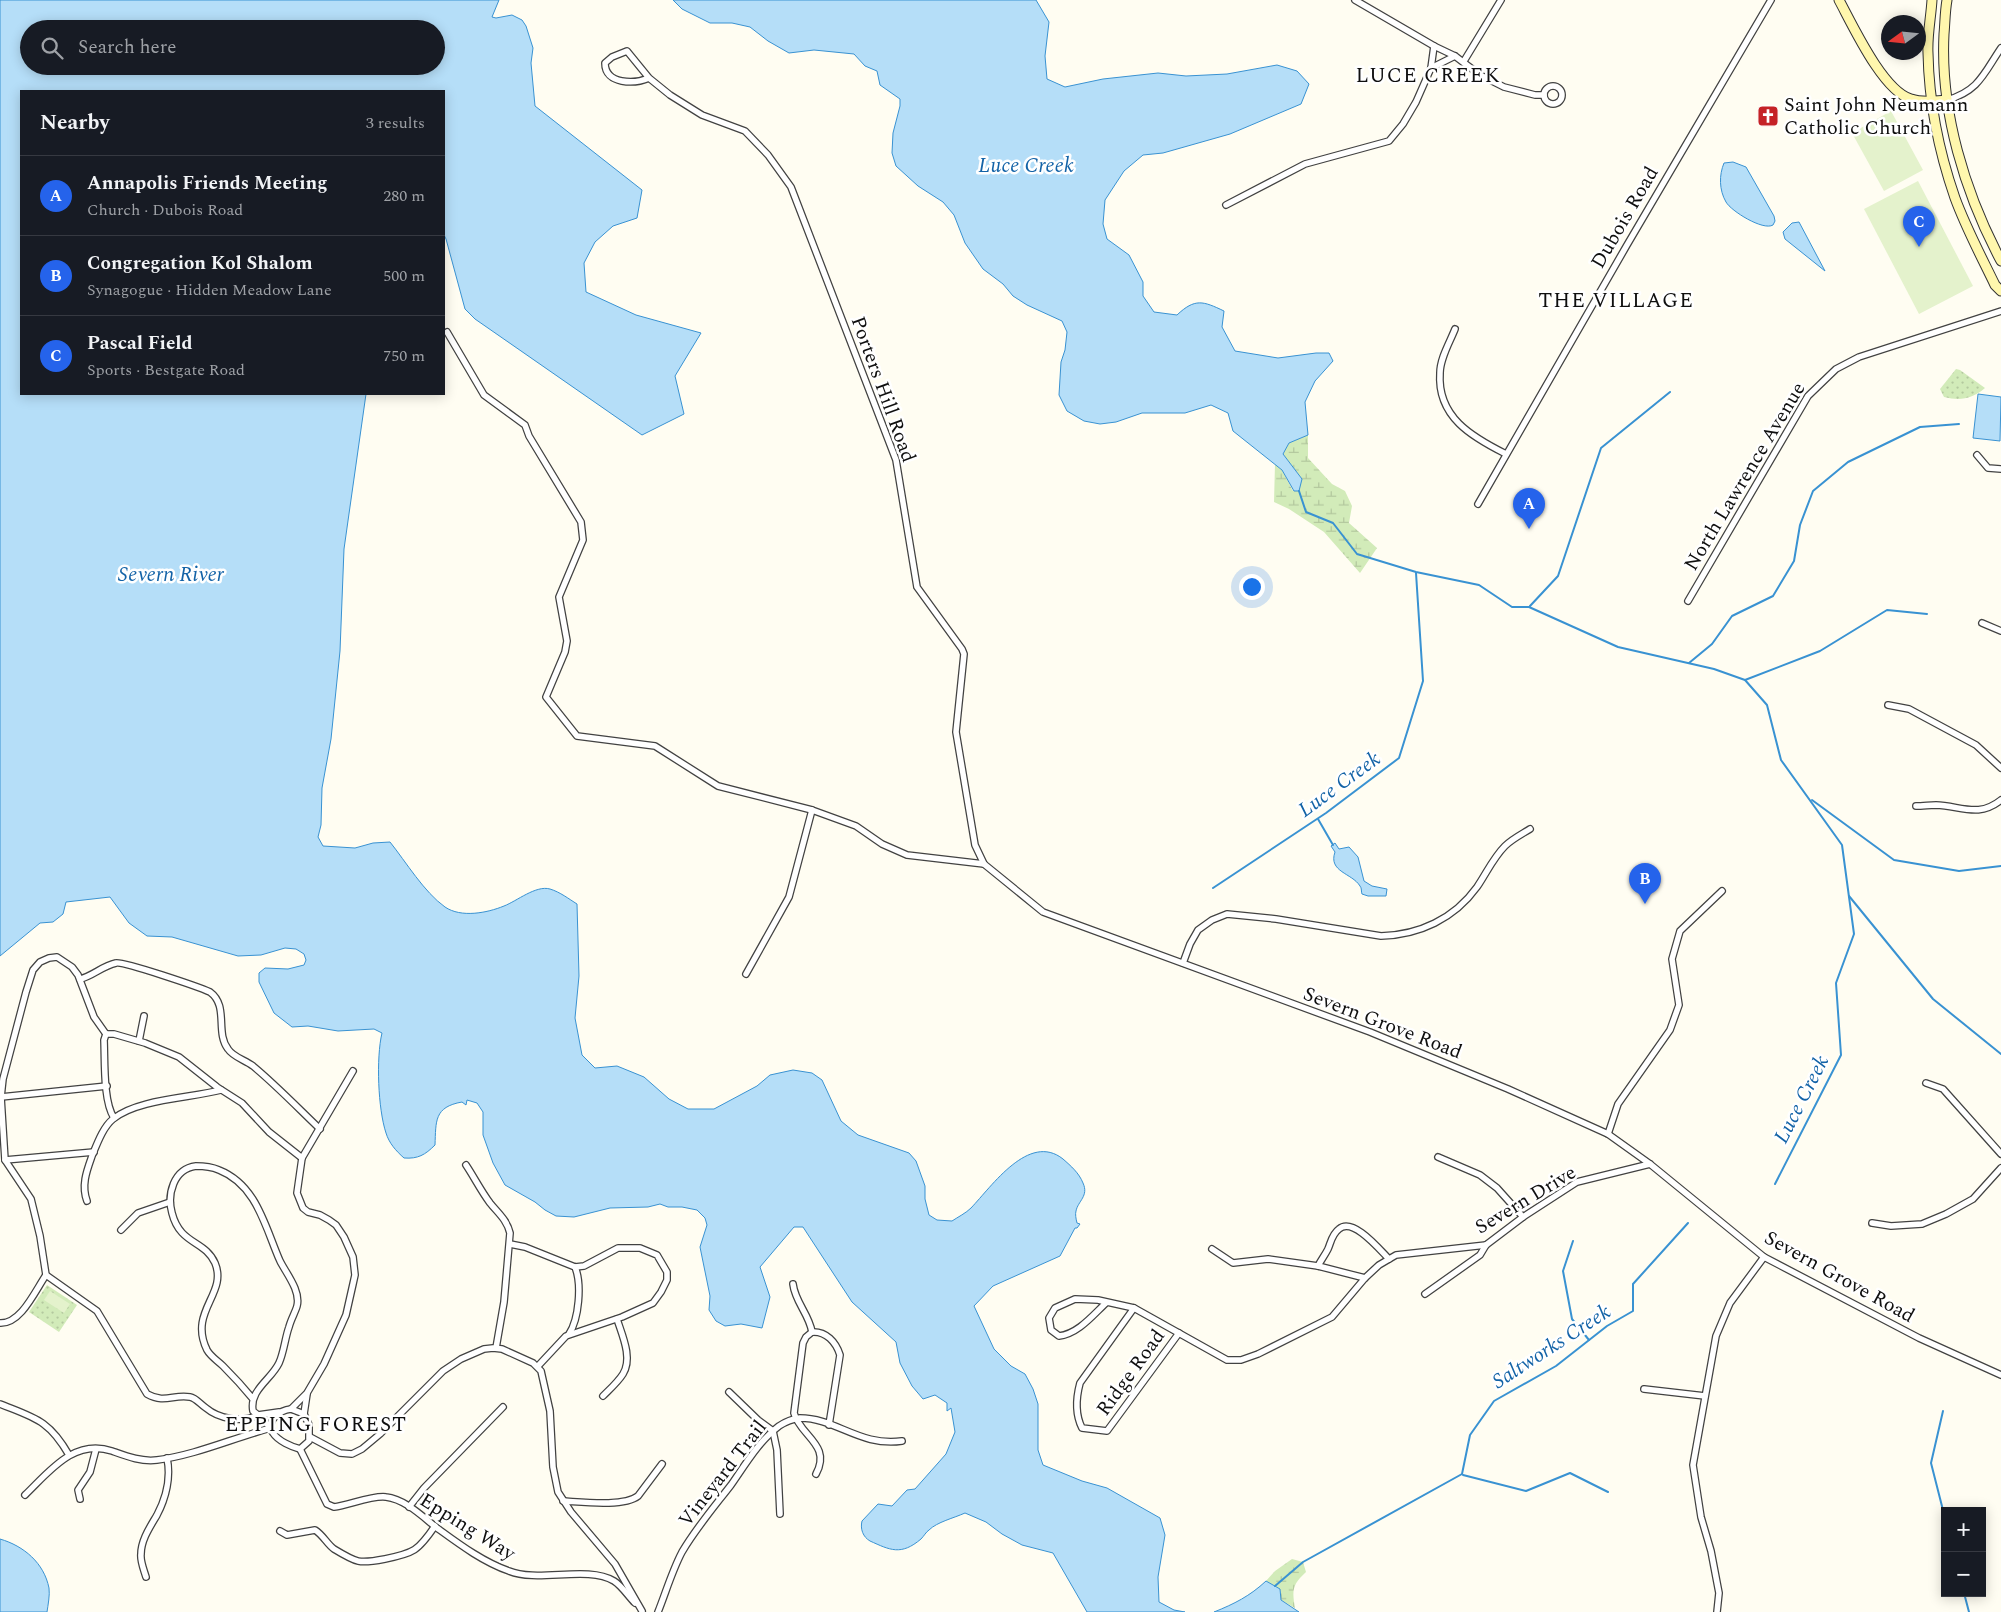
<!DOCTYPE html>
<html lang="en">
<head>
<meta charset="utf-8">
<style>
	:root { --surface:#171b24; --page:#20242c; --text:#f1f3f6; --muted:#9ea1a6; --line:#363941; --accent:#2563eb }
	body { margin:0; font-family:Spectral,serif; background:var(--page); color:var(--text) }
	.controls { position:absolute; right:15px; bottom:15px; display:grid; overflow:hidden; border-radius:0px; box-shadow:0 2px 12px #0003 }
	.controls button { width:45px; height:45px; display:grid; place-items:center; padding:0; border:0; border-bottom:1px solid var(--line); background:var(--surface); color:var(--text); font:25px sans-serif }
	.compass { position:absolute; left:1881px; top:15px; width:45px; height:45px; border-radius:50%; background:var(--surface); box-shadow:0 2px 12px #0003; rotate:255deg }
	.you { position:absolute; left:1251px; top:586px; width:18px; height:18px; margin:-12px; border:4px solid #fff; border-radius:50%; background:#1a73e8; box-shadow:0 0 0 8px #1a73e833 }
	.badge { display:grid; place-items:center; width:32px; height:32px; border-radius:50%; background:var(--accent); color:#fff; font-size:16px; font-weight:700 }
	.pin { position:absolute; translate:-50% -41px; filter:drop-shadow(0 1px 2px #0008) }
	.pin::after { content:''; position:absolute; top:26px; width:18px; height:15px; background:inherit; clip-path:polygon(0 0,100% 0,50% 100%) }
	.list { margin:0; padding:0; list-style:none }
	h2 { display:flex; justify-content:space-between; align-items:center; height:65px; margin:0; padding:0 20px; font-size:21px }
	h2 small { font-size:16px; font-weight:400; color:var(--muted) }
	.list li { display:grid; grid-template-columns:32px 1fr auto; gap:15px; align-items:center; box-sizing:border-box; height:80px; padding:0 20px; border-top:1px solid var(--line) }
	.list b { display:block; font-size:19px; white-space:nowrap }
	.list p { margin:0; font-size:16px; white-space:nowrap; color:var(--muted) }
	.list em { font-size:16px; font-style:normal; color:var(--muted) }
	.icon { flex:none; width:28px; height:28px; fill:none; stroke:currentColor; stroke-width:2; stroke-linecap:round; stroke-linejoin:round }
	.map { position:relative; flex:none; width:2001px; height:1612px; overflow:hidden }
	.search { position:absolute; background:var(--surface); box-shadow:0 2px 12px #0003; left:20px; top:20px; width:425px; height:55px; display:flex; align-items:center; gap:12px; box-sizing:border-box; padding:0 18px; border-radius:28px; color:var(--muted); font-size:19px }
	.panel { position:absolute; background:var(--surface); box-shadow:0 2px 12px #0003; left:20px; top:90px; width:425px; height:305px; border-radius:0px }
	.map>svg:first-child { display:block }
	.green { fill:url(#green-dots) }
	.wetland { fill:url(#wetland-marsh) }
	.pitch { fill:#e4f2cc }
	.water { fill:#b5def8; stroke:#3992d2; fill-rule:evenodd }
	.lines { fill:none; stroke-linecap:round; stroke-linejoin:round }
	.stream { stroke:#3992d2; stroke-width:2 }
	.minor-casing { stroke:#424242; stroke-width:8 }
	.secondary-casing { stroke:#313131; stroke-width:11 }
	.minor { stroke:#fff; stroke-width:5.5 }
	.secondary { stroke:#fff7ad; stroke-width:9 }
	.labels { text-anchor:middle; stroke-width:5; stroke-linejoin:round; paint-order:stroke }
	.poi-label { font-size:20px; fill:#0f0f0f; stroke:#fff; text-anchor:start }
	.street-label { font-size:20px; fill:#0f0f0f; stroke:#fff }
	.neighbourhood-label { font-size:21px; letter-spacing:1px; fill:#0f0f0f; stroke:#fff }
	.water-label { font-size:21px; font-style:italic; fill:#1363a7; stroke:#fff }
</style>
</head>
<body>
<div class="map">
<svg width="2001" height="1612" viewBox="0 0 2001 1612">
	<defs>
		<pattern id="green-dots" width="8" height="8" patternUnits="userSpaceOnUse" patternTransform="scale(1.25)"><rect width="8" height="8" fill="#d2ebb9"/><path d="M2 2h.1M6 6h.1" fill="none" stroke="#b3c89e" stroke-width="1.8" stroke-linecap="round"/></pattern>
		<pattern id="wetland-marsh" width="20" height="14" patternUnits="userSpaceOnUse" patternTransform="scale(1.25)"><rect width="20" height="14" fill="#d2ebb9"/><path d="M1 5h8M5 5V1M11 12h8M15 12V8" fill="none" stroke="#b3c89e"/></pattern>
	</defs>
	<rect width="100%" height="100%" fill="#fffdf2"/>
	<!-- green -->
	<g class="green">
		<path d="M1956,369L1960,370L1985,388C1972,399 1960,401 1944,397L1940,389Z"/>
		<path d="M47,1285L77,1305L59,1332L29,1312Z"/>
	</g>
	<!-- wetland -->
	<g class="wetland">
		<path d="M1308,435V458L1332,484L1345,491L1352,506L1349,523L1377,548L1360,573L1324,532L1289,509L1274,502L1275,464L1282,470L1293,491L1302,479L1283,454L1289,443Z"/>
		<path d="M1292,1559L1303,1562L1306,1572C1292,1585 1292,1590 1295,1608L1281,1600L1280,1589L1266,1581L1275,1571Z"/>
	</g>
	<!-- pitch -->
	<g class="pitch">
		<path d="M1891,111L1923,170L1884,191L1852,133Z"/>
		<path d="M1918,181L1973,286L1919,314L1864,209Z"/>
		<path d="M50,1291L70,1304L64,1313L44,1300Z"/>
	</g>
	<!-- water -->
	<g class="water">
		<path d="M0,0H499L492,17L496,18L512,15L522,20L526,26L533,48L531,63L535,106L642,190L637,218L613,226L595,242L584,263L586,292L636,315L701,333L675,376L684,414L642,435L475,319L465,309L446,239L444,235V91H21V394H366L344,549L340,651L331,739L322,788L321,825L318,837L323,846L355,848L373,843L390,842C406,862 424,892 445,907C461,918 487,913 504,906C517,901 536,885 550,889C560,892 569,899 577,904L579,976L575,1018L582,1055L595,1068L617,1066L644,1077L669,1099L688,1109H714L757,1086L770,1075L793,1070L812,1073L822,1080L841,1121L858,1135L909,1153L916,1161L925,1186V1199L929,1215L937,1220L952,1221C958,1217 966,1213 971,1208C992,1186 1029,1132 1063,1159C1071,1166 1079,1173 1083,1183C1089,1196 1078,1201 1076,1211C1075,1214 1076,1219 1077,1223L1080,1224L1077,1228H1075L1060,1256L993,1286L974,1306L994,1349L1011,1366L1025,1374L1033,1389L1038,1404V1450L1043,1465L1082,1481L1107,1488L1160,1518L1165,1535L1158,1577L1159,1602L1174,1610L1185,1612H1087L1053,1553L1022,1545L1002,1534L986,1522L965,1513C954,1518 937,1522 929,1530C926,1532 924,1536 921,1539C901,1556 890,1550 870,1541C863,1537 860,1529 862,1521L878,1504L892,1506L907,1490L915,1489L946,1454L955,1432L951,1408L947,1411V1403L935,1395L923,1399L912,1386L900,1363L896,1342L852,1302L803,1227H794L760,1267L770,1297L762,1328L741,1324L725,1326L716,1321L709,1310L710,1296L700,1247L707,1225L705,1218L697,1210L682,1207H668L660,1204L648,1207L610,1208L574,1217L556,1216L545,1210L535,1202L505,1185L493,1163L483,1135V1112L477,1103L467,1100L466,1105L462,1102C434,1107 436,1121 435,1145C425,1155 418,1159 404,1158C396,1151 389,1143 386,1133C378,1109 376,1058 382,1033L374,1029L338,1031L308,1026L292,1027L274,1013L259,982V973L265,968L288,969L304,965L306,960L304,954L296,949L285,948L261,955L238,956L172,937L147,936L129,923L110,897L66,902L63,914L53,922L40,923L0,956ZM29,29H436V66H29Z"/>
		<path d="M673,0H1036L1049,22L1045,56L1047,79L1065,87L1103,79L1158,73L1186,76L1227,74L1277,65L1297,71L1309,84L1301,104L1230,134L1163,153L1143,155L1124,171L1105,200L1103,224L1107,239L1129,255L1143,282V296L1154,312L1177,315C1195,298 1203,301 1224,311L1222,327L1235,351L1278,358L1316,353H1329L1333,361L1315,381L1305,402L1308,435L1289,443L1283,454L1302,479L1299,491H1294L1282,470L1233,431L1228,413L1211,405L1185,413H1142L1116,422L1100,424L1084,421L1067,411L1059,395L1061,362L1065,350L1067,332L1062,321L1027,305L1013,296L1003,284L983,269L965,243L954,215L943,202L918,186L896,166L892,153L893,133L900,106V99L880,85L877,71L865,66L854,54L814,50L789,53L768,41L750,27L732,23H710L682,9Z"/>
		<path d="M1733,162L1746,167L1774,216L1775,221L1773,225C1763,231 1731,211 1726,202C1719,190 1719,175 1724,163Z"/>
		<path d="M1799,222L1825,271L1785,239L1783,232L1792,223Z"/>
		<path d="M1978,394L2001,397L2000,441L1973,438Z"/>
		<path d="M1335,843L1339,849L1349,847L1358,857L1364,881L1372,886L1387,889L1386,896H1368L1362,894C1361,892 1362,888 1360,886C1352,873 1328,872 1335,852L1331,846Z"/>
		<path d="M0,1539C24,1546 44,1563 49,1588C50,1595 48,1605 47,1612H0Z"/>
		<path d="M1266,1581L1280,1589L1281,1600L1299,1612H1214C1234,1604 1250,1596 1266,1581Z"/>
	</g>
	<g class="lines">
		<!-- stream -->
		<g class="stream">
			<path d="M1299,491L1306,512L1333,523L1357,554L1416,572L1479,585L1512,607H1529L1618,647L1714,669L1745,680L1767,705L1781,760L1842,845L1854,934L1836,983L1841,1055L1775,1184"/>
			<path d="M1530,606L1558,576L1601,448L1670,392"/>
			<path d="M1689,663L1712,644L1732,616L1773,596L1794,561L1800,525L1813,491L1848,462L1920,427L1959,424"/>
			<path d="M1745,680L1820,651L1887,610L1927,614"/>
			<path d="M1812,800L1894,860L1959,871L2001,866"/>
			<path d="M1318,819L1333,845"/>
			<path d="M1213,888L1326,813L1399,758L1423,681L1416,573"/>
			<path d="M1849,896L1933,999L2001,1054"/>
			<path d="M1573,1241L1563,1271L1572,1319L1589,1340"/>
			<path d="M1943,1411L1931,1463L1945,1518"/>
			<path d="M1463,1475L1526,1491L1570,1473L1608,1492"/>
			<path d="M1275,1586L1303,1562L1462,1474L1470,1435L1494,1401L1556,1366L1607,1326L1633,1311V1284L1688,1223"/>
			<path d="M1964,1593L1969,1612"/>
		</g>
		<!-- minor casing -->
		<g class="minor-casing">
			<g id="minor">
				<path d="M1355,0L1434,46L1455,56L1480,75L1504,87L1535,95H1544"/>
				<path d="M1464,61L1501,0"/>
				<path d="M1431,68L1434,46"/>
				<path d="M649,78C635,84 605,85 605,63L612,57L627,51L649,78L670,95L702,115L745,131L768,155L791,187L896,460L917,587L962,649L964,654L956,732L975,845L984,864"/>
				<circle cx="1553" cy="95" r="9"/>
				<path d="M1947,100C1979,91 1984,73 2001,48"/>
				<path d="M1226,205L1305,164L1389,141L1403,124L1416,102L1431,68L1455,56"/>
				<path d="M1455,329C1450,342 1440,358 1440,373C1437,417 1472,437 1506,454"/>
				<path d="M447,332L484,395L525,425L529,436L581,522L583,540L559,597L567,641L565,652L546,697L577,736L655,746L718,786L812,810L856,826L882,844L907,855L984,864L1043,912L1370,1032L1508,1089L1608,1134L1650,1164L1764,1257L1919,1338L2001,1375"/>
				<path d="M1977,455L1988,468L2001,469"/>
				<path d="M1478,504L1627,245L1771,0"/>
				<path d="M1688,601L1808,396L1836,369L1859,357L2001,311"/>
				<path d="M1982,623L2001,631"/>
				<path d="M1888,705L1909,709L1976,745L2001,768"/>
				<path d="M1916,806C1923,806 1930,805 1936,805C1961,806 1979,818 2001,800"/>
				<path d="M1183,963L1190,944L1198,930L1212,920L1227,914L1276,919L1381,936C1419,935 1454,919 1477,887C1486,874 1493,858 1505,846C1512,839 1522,834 1530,829"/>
				<path d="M746,974L789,897L812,810"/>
				<path d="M80,979C93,976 102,966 116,963C123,961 199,987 210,992C229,1006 215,1032 228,1049C233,1057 245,1060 253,1066C276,1085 298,1108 320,1129"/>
				<path d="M106,1034L94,1017L78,975L72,967L57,957L49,958L40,962L33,970L26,992L3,1079L1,1097L5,1160L31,1199L40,1236L46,1275L97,1311L147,1394C165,1404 173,1394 190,1397C196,1398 200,1404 206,1408C219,1419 242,1423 258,1415L253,1411C249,1390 271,1380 279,1363C284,1352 285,1338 289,1327C291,1319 295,1313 297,1306C301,1291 286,1273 280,1261C265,1227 257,1185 219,1170C212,1167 204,1166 196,1166C173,1169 167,1195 172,1213C180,1245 205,1240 215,1263C228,1294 188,1311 207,1350C211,1357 217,1360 223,1366C233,1376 244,1388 253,1399"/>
				<path d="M106,1034H114L145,1043L179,1057L217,1087L242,1103L269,1132L302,1158"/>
				<path d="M106,1034L104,1040C105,1061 103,1101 114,1118"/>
				<path d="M139,1041L144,1016"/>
				<path d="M1926,1083L1943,1089L2001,1154"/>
				<path d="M1,1097L107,1086"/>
				<path d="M1608,1134L1618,1104L1670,1030L1679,1005L1672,959L1680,931L1722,891"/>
				<path d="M1438,1157L1480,1175L1497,1188L1523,1217"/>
				<path d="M5,1160L94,1152"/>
				<path d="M466,1165C474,1177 481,1191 490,1203C498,1213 507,1220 510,1233L504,1302L496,1348"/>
				<path d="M87,1201C81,1185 87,1170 92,1156C97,1144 103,1127 113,1119C137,1099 191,1098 221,1090"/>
				<path d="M1872,1223L1891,1226L1922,1224L1946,1214L1973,1199L2001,1168"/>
				<path d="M121,1230L138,1213L170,1202"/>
				<path d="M510,1244L525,1247L575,1267L584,1266L618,1248H640L657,1255L667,1272V1280L661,1292L653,1303L622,1317L566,1336L538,1366"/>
				<path d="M1212,1249L1233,1263L1268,1259L1318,1266L1365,1278"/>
				<path d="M1318,1266C1321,1260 1325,1255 1328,1249C1331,1242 1332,1234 1339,1229C1353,1217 1379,1249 1389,1259"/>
				<path d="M793,1284C795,1302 809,1314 812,1332"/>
				<path d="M1425,1294L1480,1255L1486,1245"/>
				<path d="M1106,1303C1093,1315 1078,1334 1059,1336L1051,1330L1049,1318L1055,1308L1075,1299L1098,1300L1134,1308L1227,1360H1241L1258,1354L1332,1317L1365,1278L1379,1265L1396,1255L1486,1245L1523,1217L1577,1182L1650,1164"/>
				<path d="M1134,1308L1080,1383C1076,1398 1075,1414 1082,1428L1107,1431L1179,1333"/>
				<path d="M0,1323C21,1324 35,1291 46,1275"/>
				<path d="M812,1332L806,1337L803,1343L794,1413C800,1436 832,1445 816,1474"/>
				<path d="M812,1332C826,1331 836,1342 840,1355L829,1425"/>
				<path d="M569,1334C579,1319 582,1284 575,1267"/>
				<path d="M1644,1389L1705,1396"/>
				<path d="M729,1392L758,1420L773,1431"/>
				<path d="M603,1396C610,1389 618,1382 623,1374C633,1358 622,1335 617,1319"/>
				<path d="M0,1404C35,1418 49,1420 69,1455"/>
				<path d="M291,1409L307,1393L324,1364L346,1315L353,1284L355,1275L353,1257L344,1237L336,1225L329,1220L320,1215L308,1212L303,1208L297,1193L302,1158L353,1071"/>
				<path d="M291,1409L304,1414L309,1425V1441L300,1449C292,1447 278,1441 273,1433C265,1421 280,1410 291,1409Z"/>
				<path d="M304,1414L307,1394"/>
				<path d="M271,1428L258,1415L279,1412"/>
				<path d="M773,1431L777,1450L780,1514"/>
				<path d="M310,1437L340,1453L352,1454L362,1449L380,1434L443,1371L461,1359L484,1349L493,1348L502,1349L533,1363L541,1371L550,1411L553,1467L558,1492L571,1512L615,1564L642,1611"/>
				<path d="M300,1449L327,1504L334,1507C349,1505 373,1495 386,1497C405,1499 423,1517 437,1528C459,1544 483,1562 509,1571C538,1583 587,1565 614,1581C622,1586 628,1596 635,1603"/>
				<path d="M25,1495C49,1472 74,1438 112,1451C126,1456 141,1462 157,1460C196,1455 233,1438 271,1428"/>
				<path d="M80,1499L78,1490L90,1472L96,1449"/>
				<path d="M563,1501C582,1502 624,1507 638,1496L662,1464"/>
				<path d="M409,1507L424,1488L503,1407"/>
				<path d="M280,1531L287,1535L315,1530C323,1535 327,1544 334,1549C357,1563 359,1564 385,1559C414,1553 418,1551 435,1526"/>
				<path d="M146,1577C144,1570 140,1561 141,1554C141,1540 150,1527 157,1515C166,1498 171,1477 167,1458"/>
				<path d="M658,1612C666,1592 672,1571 682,1552C696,1528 714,1507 731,1485C745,1465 759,1441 779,1426C785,1422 792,1419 800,1418C836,1418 860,1447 902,1441"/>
				<path d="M1717,1612L1719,1593L1711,1551L1701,1517L1693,1465L1716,1336L1730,1303L1764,1257"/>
			</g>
		</g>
		<!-- secondary casing -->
		<g class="secondary-casing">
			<g id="secondary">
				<path d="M1839,0C1853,26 1883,91 1911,99C1922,103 1935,101 1947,100"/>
				<path d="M1932,0C1931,17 1927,36 1928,53C1929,102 1939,152 1955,198C1966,228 1981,256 1995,285L2001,291"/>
				<path d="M1947,0C1945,11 1945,23 1944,34C1940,112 1965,193 2001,261"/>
			</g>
		</g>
		<!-- minor -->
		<use href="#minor" class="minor"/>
		<!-- secondary -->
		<use href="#secondary" class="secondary"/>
	</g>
	<!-- icons -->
	<defs>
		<g id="church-square" transform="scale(1.125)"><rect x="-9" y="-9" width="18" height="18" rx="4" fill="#c52226" stroke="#fff"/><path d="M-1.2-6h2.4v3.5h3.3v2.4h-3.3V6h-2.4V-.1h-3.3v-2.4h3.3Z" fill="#fff"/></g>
	</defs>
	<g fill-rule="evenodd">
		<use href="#church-square" x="1768" y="116"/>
	</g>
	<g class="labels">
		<!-- poi labels -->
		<g class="poi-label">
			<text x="1784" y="111">Saint John Neumann<tspan x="1784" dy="23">Catholic Church</tspan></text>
		</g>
		<!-- street labels -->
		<g class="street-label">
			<text transform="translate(1624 217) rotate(-60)" y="7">Dubois Road</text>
			<text transform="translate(884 389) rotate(70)" y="7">Porters Hill Road</text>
			<text transform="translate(1744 476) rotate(-59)" y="7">North Lawrence Avenue</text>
			<text transform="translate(1383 1022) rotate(21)" y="7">Severn Grove Road</text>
			<text transform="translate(1525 1199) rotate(-31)" y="7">Severn Drive</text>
			<text transform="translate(1840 1276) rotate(29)" y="7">Severn Grove Road</text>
			<text transform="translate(1130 1372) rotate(-54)" y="7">Ridge Road</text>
			<text transform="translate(722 1473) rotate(-52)" y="7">Vineyard Trail</text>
			<text transform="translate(468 1526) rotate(32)" y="7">Epping Way</text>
		</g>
		<!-- neighbourhood labels -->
		<g class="neighbourhood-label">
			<text x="1428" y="82">LUCE CREEK</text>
			<text x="1616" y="307">THE VILLAGE</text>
			<text x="316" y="1431">EPPING FOREST</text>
		</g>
		<!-- water labels -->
		<g class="water-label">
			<text x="1026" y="172">Luce Creek</text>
			<text x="171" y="581">Severn River</text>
			<text transform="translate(1339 784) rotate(-36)" y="7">Luce Creek</text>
			<text transform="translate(1801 1099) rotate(-63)" y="7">Luce Creek</text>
			<text transform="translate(1551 1346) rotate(-33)" y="7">Saltworks Creek</text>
		</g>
	</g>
</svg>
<div class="controls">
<button>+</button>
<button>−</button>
</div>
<svg class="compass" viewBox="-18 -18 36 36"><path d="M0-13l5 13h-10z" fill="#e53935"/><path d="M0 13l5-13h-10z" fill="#9ea1a6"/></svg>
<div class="you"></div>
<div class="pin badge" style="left:1529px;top:529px">A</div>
<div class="pin badge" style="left:1645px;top:904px">B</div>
<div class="pin badge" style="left:1919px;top:247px">C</div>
<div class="search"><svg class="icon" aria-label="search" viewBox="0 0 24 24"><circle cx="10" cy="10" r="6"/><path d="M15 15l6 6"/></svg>Search here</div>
<section class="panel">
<h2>Nearby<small>3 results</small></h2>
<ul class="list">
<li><span class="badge">A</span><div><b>Annapolis Friends Meeting</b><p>Church · Dubois Road</p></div><em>280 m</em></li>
<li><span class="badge">B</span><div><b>Congregation Kol Shalom</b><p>Synagogue · Hidden Meadow Lane</p></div><em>500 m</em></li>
<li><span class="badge">C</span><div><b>Pascal Field</b><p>Sports · Bestgate Road</p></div><em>750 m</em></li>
</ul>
</section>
</div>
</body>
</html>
